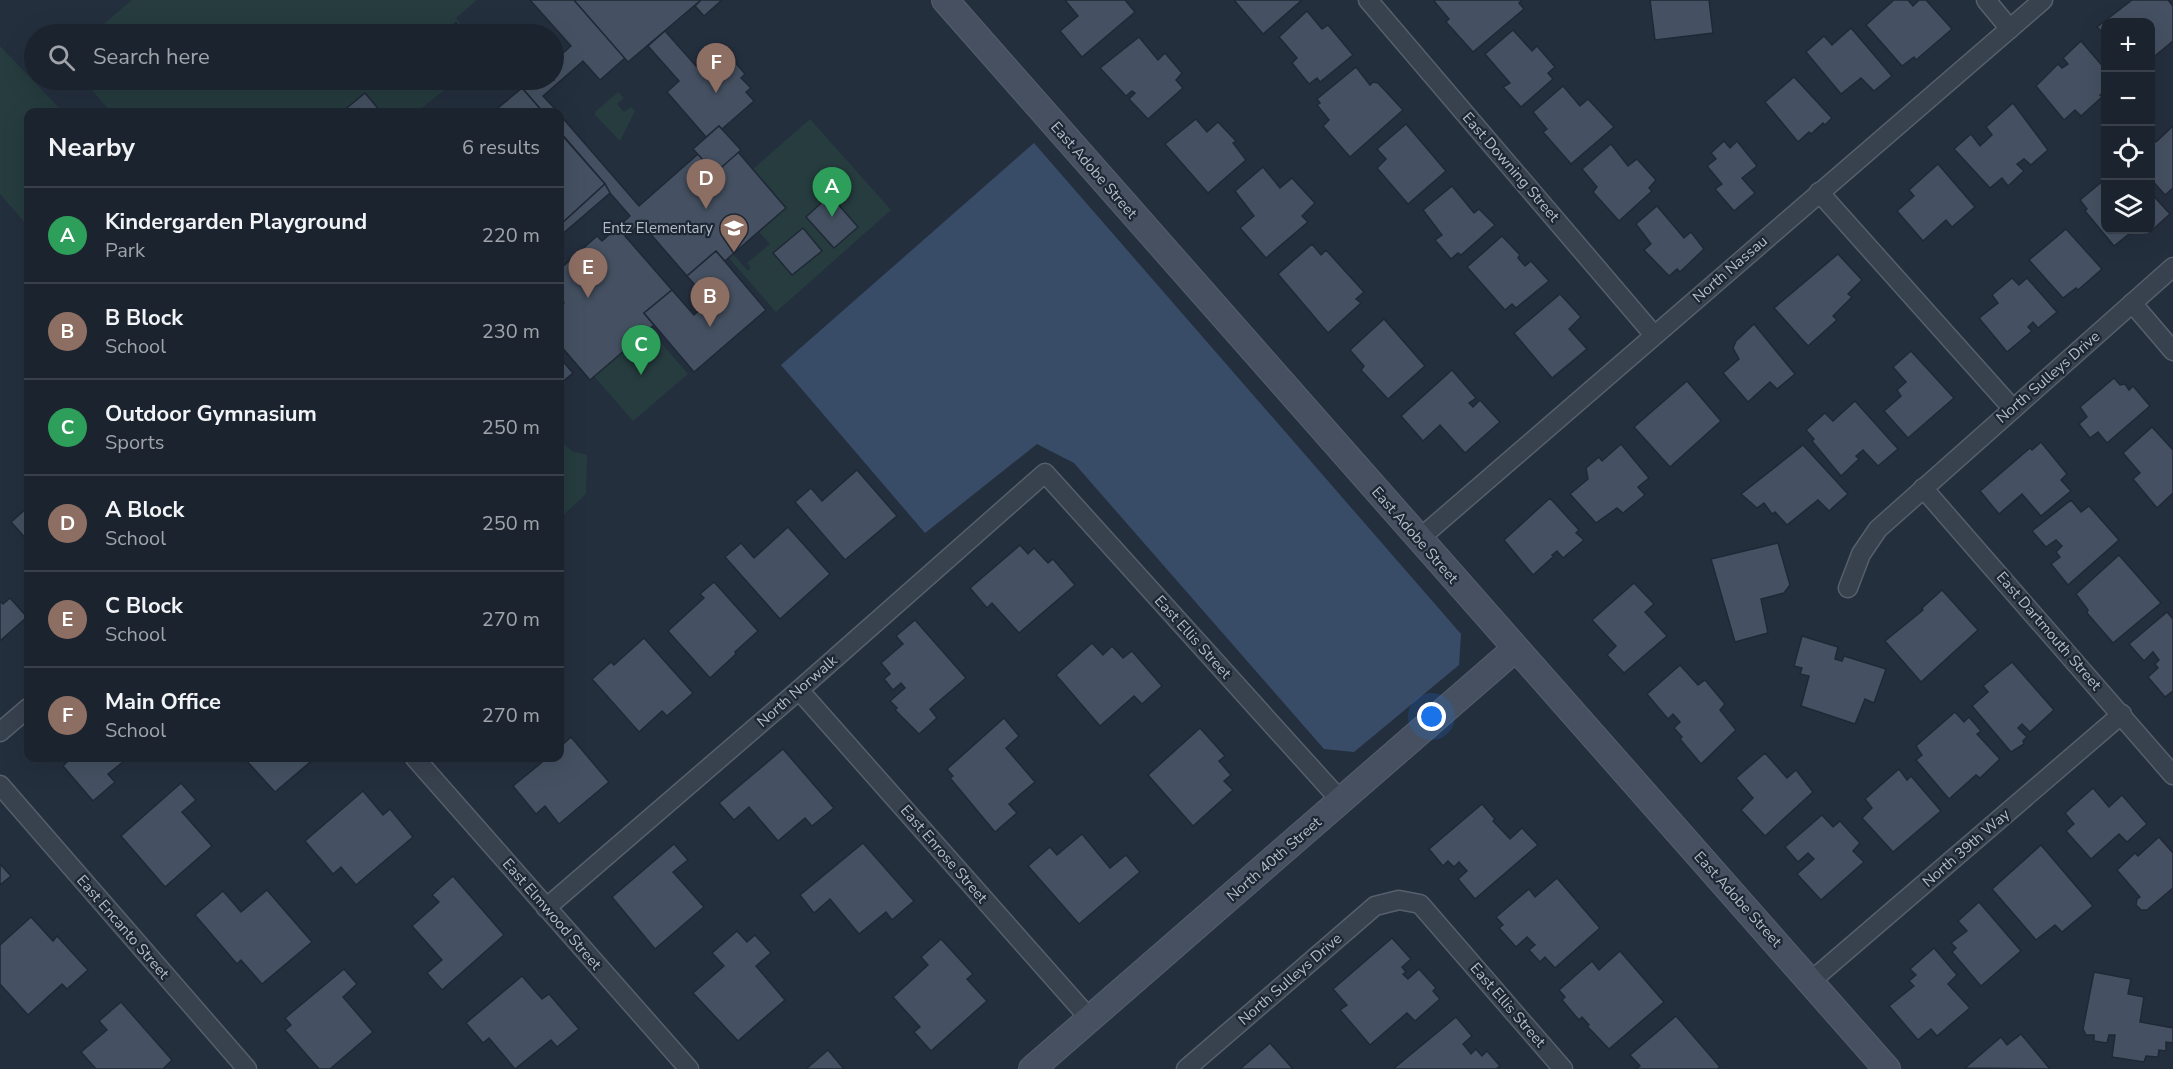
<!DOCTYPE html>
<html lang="en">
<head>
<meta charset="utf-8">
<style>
	:root { --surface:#1b232e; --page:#242b36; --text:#f1f3f6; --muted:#a0a4aa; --line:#39404a; --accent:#db2777 }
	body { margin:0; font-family:"Nunito Sans",sans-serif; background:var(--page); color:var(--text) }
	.controls { position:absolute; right:18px; top:18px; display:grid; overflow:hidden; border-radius:12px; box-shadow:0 6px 24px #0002 }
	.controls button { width:54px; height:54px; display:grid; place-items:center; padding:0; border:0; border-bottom:2px solid var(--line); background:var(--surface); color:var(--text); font:30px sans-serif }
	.you { position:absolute; left:1432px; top:717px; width:21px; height:21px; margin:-15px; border:4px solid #fff; border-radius:50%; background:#1a73e8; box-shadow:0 0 0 9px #1a73e833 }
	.badge { display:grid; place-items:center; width:39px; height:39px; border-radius:50%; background:var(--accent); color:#fff; font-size:20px; font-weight:700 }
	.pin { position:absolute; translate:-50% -50px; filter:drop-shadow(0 2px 3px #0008) }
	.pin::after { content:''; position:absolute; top:32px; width:21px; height:18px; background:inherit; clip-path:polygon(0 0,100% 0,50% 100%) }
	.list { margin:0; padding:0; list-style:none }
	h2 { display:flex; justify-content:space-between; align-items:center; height:78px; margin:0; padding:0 24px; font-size:26px }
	h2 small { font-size:20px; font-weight:400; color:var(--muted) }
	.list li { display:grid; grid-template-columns:39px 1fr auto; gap:18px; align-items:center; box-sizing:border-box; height:96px; padding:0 24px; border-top:2px solid var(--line) }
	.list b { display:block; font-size:22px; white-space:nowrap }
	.list p { margin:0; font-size:20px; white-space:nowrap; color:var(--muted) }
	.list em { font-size:20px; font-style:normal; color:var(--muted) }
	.icon { flex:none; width:33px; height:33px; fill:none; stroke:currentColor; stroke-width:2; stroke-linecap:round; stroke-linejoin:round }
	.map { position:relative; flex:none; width:2173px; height:1069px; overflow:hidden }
	.search { position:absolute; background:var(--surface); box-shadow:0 6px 24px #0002; left:24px; top:24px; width:540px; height:66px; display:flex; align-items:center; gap:15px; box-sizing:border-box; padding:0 21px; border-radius:33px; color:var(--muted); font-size:22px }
	.panel { position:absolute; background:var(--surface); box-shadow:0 6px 24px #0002; left:24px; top:108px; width:540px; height:654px; border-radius:12px }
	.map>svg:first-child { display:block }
	.green { fill:#263c3f }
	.water { fill:#394c67 }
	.building { fill:#455162; stroke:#1f2835; stroke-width:1.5 }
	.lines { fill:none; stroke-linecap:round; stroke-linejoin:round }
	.street-casing { stroke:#565f6c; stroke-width:21 }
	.secondary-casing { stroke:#565f6c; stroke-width:28 }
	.street { stroke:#38414e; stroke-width:18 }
	.secondary { stroke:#465061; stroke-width:26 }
	.labels { text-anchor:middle; stroke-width:4.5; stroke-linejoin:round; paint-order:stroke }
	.street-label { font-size:15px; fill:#b4bcc9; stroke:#1d2633 }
	.poi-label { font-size:15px; fill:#b4bcc9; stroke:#1d2633; text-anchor:end }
</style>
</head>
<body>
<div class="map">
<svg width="2173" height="1069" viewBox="0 0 2173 1069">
	<rect width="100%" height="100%" fill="#242f3e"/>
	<!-- green -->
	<g class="green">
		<path d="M132,0H477L456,18L468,34H92Z"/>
		<path d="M0,46L63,112H28V226L0,194Z"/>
		<path d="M83,80H457L417,112H111Z"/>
		<path d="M618,92L624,98L617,104L624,112L631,107L635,111L620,141L595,115V112Z"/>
		<path d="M810,119L891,210L776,312L729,258L733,254L748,271L751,268L747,263L770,244L759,232L786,208L753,169Z"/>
		<path d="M649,329L688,374L633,421L594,376Z"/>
		<path d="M560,441L572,451L587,455L586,494L560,518Z"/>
	</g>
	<!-- water -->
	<path class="water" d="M1034,143L1461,634L1459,665L1354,752L1324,749L1074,463L1037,444L925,533L781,365Z"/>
	<!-- building -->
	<g class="building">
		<path d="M530,0H574L625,58L600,80L583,61L543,96L558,112H543L522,88L532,80H554V61L571,46Z"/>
		<path d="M574,0H701L628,62Z"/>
		<path d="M701,0H722L704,16L695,6Z"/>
		<path d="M1065,0H1125L1135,12L1082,57L1060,31L1078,16Z"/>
		<path d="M1234,0H1302L1263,34Z"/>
		<path d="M1436,0H1522L1519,3L1524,9L1473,52L1446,22L1449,19L1434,1Z"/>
		<path d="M1650,0H1709L1713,33L1655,40Z"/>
		<path d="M1894,0H1908L1913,6L1919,0H1926L1952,29L1916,60L1914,57L1902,66L1866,25Z"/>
		<path d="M2132,0H2168L2173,6V41L2150,60V22H2106V36L2097,27Z"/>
		<path d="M1307,11L1322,29L1328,25L1353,55L1320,82L1317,78L1309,84L1292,63L1297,58L1279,37Z"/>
		<path d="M456,23L466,34H442Z"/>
		<path d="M1851,28L1892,76L1874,91L1861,78L1841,94L1806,52L1824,36L1832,45Z"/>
		<path d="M1513,30L1532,51L1537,46L1555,67L1548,73L1553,79L1521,107L1503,87L1510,83L1485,54Z"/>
		<path d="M665,31L696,66L711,53L720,63L729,55L745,74L741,78L751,88L746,92L754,101L722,129L719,126L706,137L667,92L679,81L648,46Z"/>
		<path d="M1139,37L1158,60L1165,53L1182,73L1176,80L1183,88L1148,119L1129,99L1135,93L1132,91L1126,96L1100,68Z"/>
		<path d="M2081,41L2106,70V90L2100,95L2102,97L2081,116L2075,110L2064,120L2036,86L2058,64L2062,68L2068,64L2063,58Z"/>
		<path d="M1356,67L1370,85L1373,82L1378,83L1403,110L1350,157L1323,126L1329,120L1317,105L1320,103L1317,99Z"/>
		<path d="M1794,77L1832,118L1825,125L1823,123L1811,134L1809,132L1798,142L1765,102Z"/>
		<path d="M1563,86L1580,106L1588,99L1614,127L1571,164L1543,132L1547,129L1533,112Z"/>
		<path d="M522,88L543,112H493Z"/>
		<path d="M365,93L381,112H342Z"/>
		<path d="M2013,103L2048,150L2031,165L2024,159L2017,164L2024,171L2008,186L2002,178L1990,188L1954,149L1971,134L1980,146L1992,135L1986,127Z"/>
		<path d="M560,115L639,206L698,154L715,173L738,152L786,208L725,261L716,251L687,276L641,223L625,236L672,290L644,313L654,325L590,380L560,345V307L564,303L560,298V269L597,236L602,241L630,216L610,193L605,184L560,132Z"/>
		<path d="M1196,119L1207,132L1218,122L1236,141L1233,143L1246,160L1208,193L1165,144Z"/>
		<path d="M1406,124L1446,171L1408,204L1377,168L1386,159L1377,149Z"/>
		<path d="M719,126L741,150L715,173L693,149Z"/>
		<path d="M2173,126V188L2165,195L2150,178V134L2156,142Z"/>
		<path d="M561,134L605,184L560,225V135Z"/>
		<path d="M1724,141L1730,148L1737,141L1757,166L1742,178L1755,193L1734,211L1715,189L1722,184L1707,166L1716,159L1711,153Z"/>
		<path d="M1611,144L1628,166L1637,159L1656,180L1649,188L1652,191L1619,221L1593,192L1597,187L1582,169Z"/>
		<path d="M1938,164L1975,207L1952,227L1946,220L1923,241L1897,211L1914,196L1909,190Z"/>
		<path d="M1263,167L1280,188L1292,178L1315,203L1302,216L1308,222L1266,258L1240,228L1254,216L1235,191Z"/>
		<path d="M2104,180L2106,182V230H2134L2114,246L2085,211L2087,209L2080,200Z"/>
		<path d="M605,184L610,193L560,236V225Z"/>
		<path d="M1452,186L1474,213L1479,209L1495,225L1461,255L1458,253L1451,259L1435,240L1442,235L1423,210Z"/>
		<path d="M2150,192L2170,214L2150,232L2148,230H2150Z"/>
		<path d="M830,195L858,227L834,248L806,217Z"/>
		<path d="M1657,206L1684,238L1691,232L1704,249L1680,272L1677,269L1669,276L1644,250L1651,244L1636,224Z"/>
		<path d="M803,228L822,251L792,275L773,253Z"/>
		<path d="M2066,229L2102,269L2078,290L2076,288L2063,298L2029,260Z"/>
		<path d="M1502,236L1520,255L1518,258L1525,266L1531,261L1549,281L1516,308L1512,304L1505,310L1467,267Z"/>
		<path d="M1312,244L1321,255L1326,250L1364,292L1356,299L1361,303L1328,333L1278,274Z"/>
		<path d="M716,251L766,310L694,372L644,313L672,290L694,315L709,301L687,276Z"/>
		<path d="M1838,254L1862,280L1848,294L1852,297L1833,316L1837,320L1808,346L1774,308Z"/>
		<path d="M2012,278L2019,285L2027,278L2057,312L2038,328L2033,322L2028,327L2032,331L2007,352L1979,318L1998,303L1992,295Z"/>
		<path d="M1560,294L1581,317L1569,329L1587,349L1552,378L1514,333Z"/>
		<path d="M1384,319L1425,366L1388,399L1361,370L1364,366L1350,350Z"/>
		<path d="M1754,324L1795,374L1777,389L1770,382L1748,402L1723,373L1739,359L1733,348L1736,341Z"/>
		<path d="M1911,351L1954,398L1908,438L1884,411L1901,396L1897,390L1906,382L1893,367Z"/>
		<path d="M560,358L573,373L560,384Z"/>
		<path d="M1452,370L1476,398L1469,403L1473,407L1480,400L1500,422L1465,453L1440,425L1423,441L1401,416Z"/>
		<path d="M2114,378L2120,385L2125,384L2129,390L2133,386L2150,406L2107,443L2098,432L2090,438L2079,424L2087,417L2080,407Z"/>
		<path d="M1687,381L1721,421L1670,467L1634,427Z"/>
		<path d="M1855,401L1898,449L1878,466L1863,450L1856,456L1859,459L1841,476L1812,441L1814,439L1806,430L1825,413L1833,421Z"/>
		<path d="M2152,427L2173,450V493L2157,508L2133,479L2140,473L2123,453Z"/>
		<path d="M2041,442L2067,474L2061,480L2071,491L2041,516L2022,494L1999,514L1980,491L2030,448L2032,450Z"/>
		<path d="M1621,444L1649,478L1638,487L1645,495L1623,513L1617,508L1596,523L1570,494L1588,479L1586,468L1599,457L1602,461Z"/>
		<path d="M1803,445L1848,494L1829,511L1818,500L1787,525L1775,512L1772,514L1764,503L1757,508L1741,494Z"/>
		<path d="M857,470L897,516L845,560L795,502L811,488L822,501Z"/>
		<path d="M1550,498L1579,530L1576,533L1584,540L1563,558L1557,551L1552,555L1554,556L1533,575L1504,540Z"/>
		<path d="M2071,500L2081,512L2089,506L2119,540L2068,585L2051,564L2060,557L2056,552L2062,546L2056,540L2046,547L2032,531Z"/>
		<path d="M28,507V541L11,522Z"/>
		<path d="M788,527L830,574L780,619L725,557L741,543L754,558Z"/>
		<path d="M1778,543L1790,585L1784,593L1761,599L1768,633L1735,642L1711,559Z"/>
		<path d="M1020,545L1028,554L1034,548L1048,563L1053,559L1075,585L1019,633L992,603L987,608L970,588Z"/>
		<path d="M2119,555L2161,603L2113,643L2087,613L2088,610L2076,594Z"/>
		<path d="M714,582L758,631L735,652L736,654L710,678L668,631L704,598L700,594Z"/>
		<path d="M1634,583L1654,604L1645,612L1667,636L1624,673L1607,655L1616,646L1592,620Z"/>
		<path d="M1942,590L1978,630L1921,682L1885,641L1923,610L1922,608Z"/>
		<path d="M10,598L27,617L0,641V601L3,604Z"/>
		<path d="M2167,612L2173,619V691L2165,697L2148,677L2158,668L2155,664L2159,660L2153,652L2144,661L2129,644Z"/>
		<path d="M915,620L966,678L930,709L937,718L919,734L895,710L897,708L890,701L905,688L901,683L893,690L884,679L890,674L881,663L903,644L896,636Z"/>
		<path d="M1802,636L1838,647L1835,659L1842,661L1844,656L1886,669L1874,703L1865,699L1855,724L1801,706L1809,676L1800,674L1802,668L1794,666Z"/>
		<path d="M644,638L693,693L667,716L662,711L639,732L592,679L611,662L614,665Z"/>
		<path d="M1092,643L1103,655L1112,646L1123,658L1132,651L1162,686L1142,704L1134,696L1100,726L1056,675Z"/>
		<path d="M2012,662L2054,710L2030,732L2022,724L2018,728L2027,737L2023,741L2024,744L2011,752L1972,706L1988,692L1983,686Z"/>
		<path d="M1680,665L1698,685L1705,680L1725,704L1720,710L1736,730L1701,764L1680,739L1682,737L1674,728L1680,722L1673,714L1668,719L1647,694Z"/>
		<path d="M1955,712L1964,722L1969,717L1981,731L1977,734L2000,759L1980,778L1976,775L1949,799L1916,760L1922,755L1916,746Z"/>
		<path d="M1004,718L1019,736L1006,748L1035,782L1009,804L1017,813L995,832L950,778L953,776L947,769Z"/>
		<path d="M1200,728L1225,756L1219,761L1231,775L1224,781L1233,790L1193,826L1148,775Z"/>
		<path d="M571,737L609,782L559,824L545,806L536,814L513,786L547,758H560V747Z"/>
		<path d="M783,749L834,808L812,826L805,818L778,841L749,807L734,820L719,803Z"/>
		<path d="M1765,753L1787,778L1796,770L1813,792L1765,836L1741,810L1753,798L1736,778Z"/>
		<path d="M66,758H128L108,774L115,782L93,801L63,766L68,761Z"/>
		<path d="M244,758H315L275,792Z"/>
		<path d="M1899,769L1907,780L1911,776L1941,811L1893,852L1862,818L1872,808L1865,799Z"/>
		<path d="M181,783L196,800L182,812L212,846L165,887L121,836Z"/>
		<path d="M2093,788L2109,807L2122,795L2147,824L2127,842L2119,834L2091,859L2066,831L2074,824L2065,813Z"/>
		<path d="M363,791L383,815L390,809L413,837L356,885L341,867L333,874L305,841Z"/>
		<path d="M1482,804L1495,819L1493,821L1510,839L1522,828L1538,845L1475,899L1458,879L1467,871L1459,862L1454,867L1448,861L1443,866L1429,849Z"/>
		<path d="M1822,815L1833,827L1840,821L1860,843L1853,851L1864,862L1821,900L1797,874L1814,859L1808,853L1798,862L1785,847Z"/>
		<path d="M1082,834L1110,868L1126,855L1140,872L1079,924L1028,866L1050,847L1057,855Z"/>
		<path d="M2159,837L2173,853V888L2147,910H2141L2136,905L2137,899L2140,897L2117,870L2135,853L2138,856Z"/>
		<path d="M863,843L914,901L892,920L886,912L859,934L830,899L814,913L800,895Z"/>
		<path d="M674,844L688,860L673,872L704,907L655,949L612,897Z"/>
		<path d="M2041,845L2093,906L2062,932L2055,925L2036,940L1992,889Z"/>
		<path d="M0,864L11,876L0,885Z"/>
		<path d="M453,876L504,935L442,990L427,973L442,960L412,926L439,902L432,895Z"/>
		<path d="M1557,878L1600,928L1555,968L1545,957L1540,962L1529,950L1535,945L1527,937L1516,947L1499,928L1503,925L1496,917L1529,889L1535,897Z"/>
		<path d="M267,890L312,942L262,984L241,960L237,964L195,915L223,891L241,912Z"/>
		<path d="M1979,902L2021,951L1981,986L1952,952L1956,948L1951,943L1967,931L1958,921Z"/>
		<path d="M31,917L53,941L57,936L88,970L67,989L62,984L28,1015L0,984V945Z"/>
		<path d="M737,931L747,942L755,935L771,953L756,966L785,1000L738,1041L693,993L724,966L712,953Z"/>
		<path d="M1392,938L1411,959L1402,967L1406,972L1403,974L1408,979L1419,969L1436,988L1433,991L1440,999L1415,1021L1407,1013L1370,1045L1340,1010L1347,1005L1333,989Z"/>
		<path d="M941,939L973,974L967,979L987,1001L931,1051L914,1032L920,1027L893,997L928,965L921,957Z"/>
		<path d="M1934,948L1957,975L1948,984L1970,1008L1937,1036L1931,1029L1918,1040L1889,1006L1914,986L1909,981L1916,975L1910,969Z"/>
		<path d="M1620,951L1664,1002L1609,1049L1587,1026L1589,1025L1582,1017L1579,1020L1562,1000L1565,997L1559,990L1592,961L1599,970Z"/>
		<path d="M344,969L357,984L343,997L373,1032L330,1069H319L285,1030L291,1025L285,1018Z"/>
		<path d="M2094,972L2131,979L2128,994L2144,997L2140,1022L2173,1028V1043L2166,1042V1051L2159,1050L2158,1057L2146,1056L2144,1062L2112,1057L2115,1035H2109L2107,1043L2094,1041V1035H2086L2083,1029Z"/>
		<path d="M522,976L542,999L549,994L579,1029L557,1047L551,1040L515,1069L489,1038L483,1043L466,1023Z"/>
		<path d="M121,1002L172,1060L163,1069H96L81,1052L107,1030L99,1021Z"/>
		<path d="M1676,1016L1720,1067L1717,1069H1636L1640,1066L1630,1055Z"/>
		<path d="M1456,1017L1472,1036L1463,1044L1471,1054L1476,1049L1482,1056L1487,1051L1500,1066L1496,1069H1393Z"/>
		<path d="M2021,1034L2050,1069L1965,1068L2001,1037L2007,1045Z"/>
		<path d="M1270,1043L1293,1069H1240Z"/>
		<path d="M828,1050L844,1069H806Z"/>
	</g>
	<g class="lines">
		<!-- street casing -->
		<g class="street-casing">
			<g id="street">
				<path d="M1368,0L1654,335"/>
				<path d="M1986,0L2010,29"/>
				<path d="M1819,192L2013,409"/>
				<path d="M2132,303L2173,351"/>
				<path d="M1923,488L2173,775"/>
				<path d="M1419,539L2043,0"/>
				<path d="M1848,588L1861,554L1878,529L2173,267"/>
				<path d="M799,690L1090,1019"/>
				<path d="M0,732L28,708"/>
				<path d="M415,758L689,1069"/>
				<path d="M0,785L247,1069"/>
				<path d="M546,908L799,690L1045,473L1341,801"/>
				<path d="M1811,981L2122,714"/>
				<path d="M1186,1069L1375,906L1399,900L1420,904L1563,1069"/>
			</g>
		</g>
		<!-- secondary casing -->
		<g class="secondary-casing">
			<g id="secondary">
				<path d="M945,0L1887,1069"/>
				<path d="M1032,1069L1515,649"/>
			</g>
		</g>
		<!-- street -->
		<use href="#street" class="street"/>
		<!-- secondary -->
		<use href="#secondary" class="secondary"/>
	</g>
	<!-- icons -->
	<defs>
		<g id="school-pin" transform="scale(1.5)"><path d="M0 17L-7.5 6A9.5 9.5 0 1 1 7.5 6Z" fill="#8d6e63" stroke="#1d2633"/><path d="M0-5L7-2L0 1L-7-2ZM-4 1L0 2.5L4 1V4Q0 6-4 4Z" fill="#fff"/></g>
	</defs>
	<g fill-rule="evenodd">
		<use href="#school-pin" x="734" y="228"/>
	</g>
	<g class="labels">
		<!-- street labels -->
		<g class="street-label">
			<text transform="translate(1511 167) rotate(49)" y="5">East Downing Street</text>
			<text transform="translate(1094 170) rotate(49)" y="5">East Adobe Street</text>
			<text transform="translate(1730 269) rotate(-41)" y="5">North Nassau</text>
			<text transform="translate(2048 377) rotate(-41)" y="5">North Sulleys Drive</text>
			<text transform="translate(1415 535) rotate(49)" y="5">East Adobe Street</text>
			<text transform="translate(2049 631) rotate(49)" y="5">East Dartmouth Street</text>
			<text transform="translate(1193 637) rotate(48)" y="5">East Ellis Street</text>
			<text transform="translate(797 691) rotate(-41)" y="5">North Norwalk</text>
			<text transform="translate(1966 848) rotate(-41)" y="5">North 39th Way</text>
			<text transform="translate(944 854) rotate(49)" y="5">East Enrose Street</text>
			<text transform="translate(1274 859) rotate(-41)" y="5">North 40th Street</text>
			<text transform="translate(1738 899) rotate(48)" y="5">East Adobe Street</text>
			<text transform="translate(552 914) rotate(49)" y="5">East Elmwood Street</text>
			<text transform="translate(123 927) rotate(49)" y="5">East Encanto Street</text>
			<text transform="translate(1290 979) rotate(-41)" y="5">North Sulleys Drive</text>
			<text transform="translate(1508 1005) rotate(49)" y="5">East Ellis Street</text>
		</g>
		<!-- poi labels -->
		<g class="poi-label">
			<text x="713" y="233">Entz Elementary</text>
		</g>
	</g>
</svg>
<div class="controls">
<button>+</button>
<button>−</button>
<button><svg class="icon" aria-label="locate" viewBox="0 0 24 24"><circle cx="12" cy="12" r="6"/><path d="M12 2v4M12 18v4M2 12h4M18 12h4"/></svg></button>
<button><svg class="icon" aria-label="layers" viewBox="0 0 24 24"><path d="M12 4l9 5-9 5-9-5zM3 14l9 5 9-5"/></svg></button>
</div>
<div class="you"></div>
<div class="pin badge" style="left:832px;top:217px;background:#2e9e5b">A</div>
<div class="pin badge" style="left:710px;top:327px;background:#8d6e63">B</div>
<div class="pin badge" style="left:641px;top:375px;background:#2e9e5b">C</div>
<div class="pin badge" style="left:706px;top:209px;background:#8d6e63">D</div>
<div class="pin badge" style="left:588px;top:298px;background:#8d6e63">E</div>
<div class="pin badge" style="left:716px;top:93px;background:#8d6e63">F</div>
<div class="search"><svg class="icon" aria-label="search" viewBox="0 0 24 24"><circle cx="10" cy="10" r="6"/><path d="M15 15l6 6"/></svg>Search here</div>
<section class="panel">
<h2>Nearby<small>6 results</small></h2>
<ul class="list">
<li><span class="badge" style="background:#2e9e5b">A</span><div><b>Kindergarden Playground</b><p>Park</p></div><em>220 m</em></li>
<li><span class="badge" style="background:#8d6e63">B</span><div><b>B Block</b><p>School</p></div><em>230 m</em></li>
<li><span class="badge" style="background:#2e9e5b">C</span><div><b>Outdoor Gymnasium</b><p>Sports</p></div><em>250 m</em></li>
<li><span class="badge" style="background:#8d6e63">D</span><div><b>A Block</b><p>School</p></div><em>250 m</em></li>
<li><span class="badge" style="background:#8d6e63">E</span><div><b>C Block</b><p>School</p></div><em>270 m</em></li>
<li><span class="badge" style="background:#8d6e63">F</span><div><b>Main Office</b><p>School</p></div><em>270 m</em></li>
</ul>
</section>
</div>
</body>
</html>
